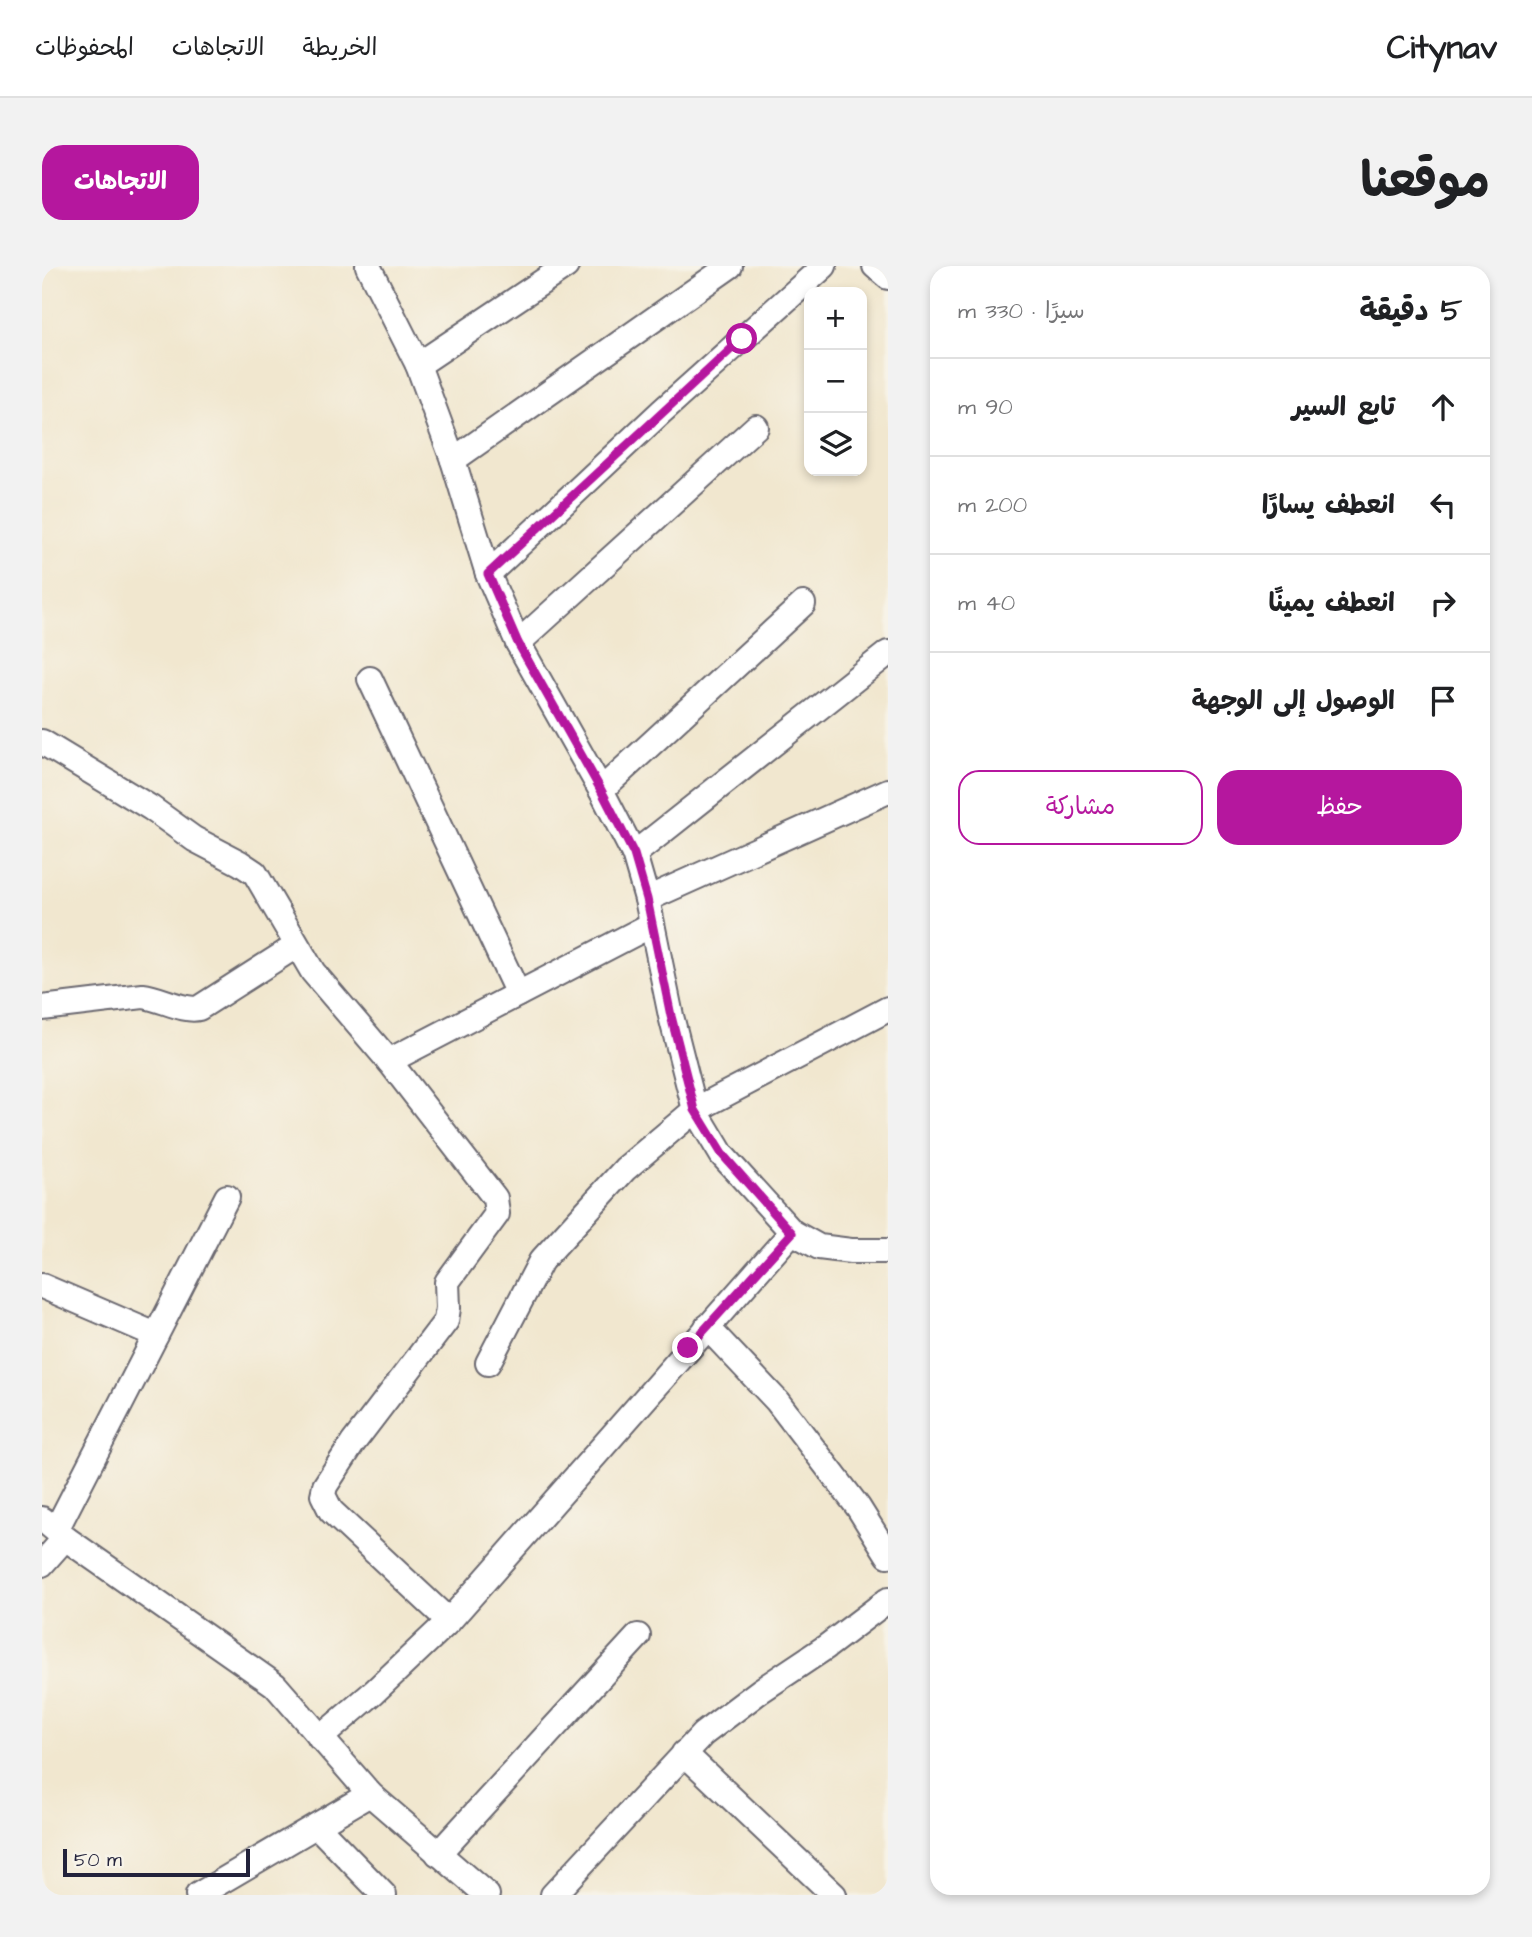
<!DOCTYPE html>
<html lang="ar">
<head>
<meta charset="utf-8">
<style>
	:root { --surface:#fff; --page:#f2f2f2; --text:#202124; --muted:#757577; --line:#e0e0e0; --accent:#b5179e }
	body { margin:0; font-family:"Architects Daughter","Playpen Sans Arabic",sans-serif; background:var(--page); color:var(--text); direction:rtl }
	.controls { position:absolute; right:21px; top:21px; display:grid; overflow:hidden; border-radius:14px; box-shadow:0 4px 10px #0003 }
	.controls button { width:63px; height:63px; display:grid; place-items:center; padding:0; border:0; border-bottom:2px solid var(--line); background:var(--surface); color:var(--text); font:35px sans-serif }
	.scale { position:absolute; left:21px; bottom:18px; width:187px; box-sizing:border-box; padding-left:7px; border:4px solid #22223b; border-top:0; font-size:19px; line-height:24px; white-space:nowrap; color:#22223b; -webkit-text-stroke:5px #f7f3e8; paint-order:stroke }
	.stop { position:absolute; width:21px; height:21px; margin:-16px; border:5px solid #b5179e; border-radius:50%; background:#fff }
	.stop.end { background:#b5179e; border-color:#fff; box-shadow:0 2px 7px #0008 }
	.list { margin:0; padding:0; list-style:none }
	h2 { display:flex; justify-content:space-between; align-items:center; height:91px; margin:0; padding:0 28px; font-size:30px }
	h2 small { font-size:23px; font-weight:400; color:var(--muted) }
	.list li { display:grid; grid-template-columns:46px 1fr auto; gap:21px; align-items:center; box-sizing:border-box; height:98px; padding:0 28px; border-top:2px solid var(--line) }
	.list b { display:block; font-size:26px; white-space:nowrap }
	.list em { font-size:23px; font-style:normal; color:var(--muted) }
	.actions { display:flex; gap:14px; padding:21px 28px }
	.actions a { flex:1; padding:16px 0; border:2px solid var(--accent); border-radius:21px; text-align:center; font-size:24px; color:var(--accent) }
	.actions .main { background:var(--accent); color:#fff }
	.icon { flex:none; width:38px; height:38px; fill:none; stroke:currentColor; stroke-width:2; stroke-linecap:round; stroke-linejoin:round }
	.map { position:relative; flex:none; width:846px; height:1629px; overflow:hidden; direction:ltr; border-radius:21px }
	header { display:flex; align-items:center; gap:42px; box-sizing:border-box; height:98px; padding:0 35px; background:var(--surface); border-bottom:2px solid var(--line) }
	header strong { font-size:33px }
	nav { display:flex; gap:38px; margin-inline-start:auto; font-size:24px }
	.intro { display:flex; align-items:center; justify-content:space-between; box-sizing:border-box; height:168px; padding:0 42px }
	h1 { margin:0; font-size:49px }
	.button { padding:18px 32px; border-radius:21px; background:var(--accent); color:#fff; font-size:24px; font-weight:700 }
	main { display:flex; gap:42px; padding:0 42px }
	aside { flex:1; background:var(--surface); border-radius:21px; box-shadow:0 4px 10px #0003 }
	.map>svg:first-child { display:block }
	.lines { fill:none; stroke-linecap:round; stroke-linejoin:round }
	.minor-casing { stroke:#6a676f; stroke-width:28 }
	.minor { stroke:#fff; stroke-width:24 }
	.route { stroke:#b5179e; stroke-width:9 }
</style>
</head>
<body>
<header>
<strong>Citynav</strong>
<nav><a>الخريطة</a><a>الاتجاهات</a><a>المحفوظات</a></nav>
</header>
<div class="intro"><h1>موقعنا</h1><a class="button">الاتجاهات</a></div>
<main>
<aside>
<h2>5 دقيقة<small>سيرًا · 330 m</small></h2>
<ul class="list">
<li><svg class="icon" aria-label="ahead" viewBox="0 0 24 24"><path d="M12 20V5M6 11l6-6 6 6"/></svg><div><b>تابع السير</b></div><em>90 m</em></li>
<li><svg class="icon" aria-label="left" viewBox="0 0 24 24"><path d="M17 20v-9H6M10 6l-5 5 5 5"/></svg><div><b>انعطف يسارًا</b></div><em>200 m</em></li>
<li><svg class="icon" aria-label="right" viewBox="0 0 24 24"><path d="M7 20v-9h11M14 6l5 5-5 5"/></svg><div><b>انعطف يمينًا</b></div><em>40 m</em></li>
<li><svg class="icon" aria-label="arrive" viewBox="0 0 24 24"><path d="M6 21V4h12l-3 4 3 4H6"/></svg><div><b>الوصول إلى الوجهة</b></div></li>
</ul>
<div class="actions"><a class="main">حفظ</a><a>مشاركة</a></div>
</aside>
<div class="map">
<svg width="846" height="1629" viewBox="0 0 846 1629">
	<rect width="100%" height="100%" fill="#f7f3e8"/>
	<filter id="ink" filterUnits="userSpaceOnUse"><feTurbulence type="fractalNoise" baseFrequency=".0143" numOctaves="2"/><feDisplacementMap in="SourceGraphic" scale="14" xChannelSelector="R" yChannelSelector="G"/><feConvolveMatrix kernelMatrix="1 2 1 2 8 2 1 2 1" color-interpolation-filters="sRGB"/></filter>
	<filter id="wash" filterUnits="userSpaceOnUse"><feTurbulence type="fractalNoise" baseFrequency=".00686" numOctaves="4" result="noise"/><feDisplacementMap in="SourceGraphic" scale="28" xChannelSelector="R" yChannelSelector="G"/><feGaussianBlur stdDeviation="1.57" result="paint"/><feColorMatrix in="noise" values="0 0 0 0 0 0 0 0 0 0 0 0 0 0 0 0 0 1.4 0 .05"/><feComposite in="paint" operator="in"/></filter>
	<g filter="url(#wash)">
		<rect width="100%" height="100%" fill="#f1e7cf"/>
	</g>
	<g filter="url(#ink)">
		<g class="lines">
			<!-- minor casing -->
			<g class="minor-casing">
				<g id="minor">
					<path d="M326,0L376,99L411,194L446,308L476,377L559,524L592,588L605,633L629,750L653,844L680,889L750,966L777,981L809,985H846"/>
					<path d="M833,0L846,11"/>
					<path d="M376,99L524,0"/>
					<path d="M411,194L688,0"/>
					<path d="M446,308L619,146L782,0"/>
					<path d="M476,377L714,161"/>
					<path d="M328,413L476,728"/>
					<path d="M0,476L109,542L152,573L198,597L213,607L271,706L347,795L453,932L455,948L405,1016L406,1042L404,1055L311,1177L283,1220L281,1229L289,1245L407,1355"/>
					<path d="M559,524L761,338"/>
					<path d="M592,588L846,387"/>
					<path d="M605,633L846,525"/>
					<path d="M0,742L101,730C119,732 142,746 157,742L254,680"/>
					<path d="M347,795L609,659"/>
					<path d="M0,1020L114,1069"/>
					<path d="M665,1061L735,1135L816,1241L846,1289"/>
					<path d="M446,1097L499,995L583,903L653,844L846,743"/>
					<path d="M0,1253L23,1272L233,1419L328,1528L445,1629"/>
					<path d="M14,1264L185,931"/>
					<path d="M0,1298L23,1272"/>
					<path d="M278,1472L332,1426L407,1355L750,966"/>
					<path d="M642,1487L792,1629"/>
					<path d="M275,1560L342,1629"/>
					<path d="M396,1588L596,1370"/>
					<path d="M156,1629L328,1528"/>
					<path d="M511,1629L661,1468L718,1425L784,1381L846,1334"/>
				</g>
			</g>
			<!-- minor -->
			<use href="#minor" class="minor"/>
		</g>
	</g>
	<g class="lines" filter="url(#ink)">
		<!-- route -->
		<path class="route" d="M646,1082L750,967L680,888L653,844L629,750L605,633L592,588L559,524L476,377L446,308L700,73"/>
	</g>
</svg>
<div class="controls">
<button>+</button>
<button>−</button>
<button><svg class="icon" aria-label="layers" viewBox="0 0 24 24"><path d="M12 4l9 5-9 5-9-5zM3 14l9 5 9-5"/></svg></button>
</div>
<div class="scale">50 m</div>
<div class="stop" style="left:700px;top:73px"></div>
<div class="stop end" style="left:646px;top:1082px"></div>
</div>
</main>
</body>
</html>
